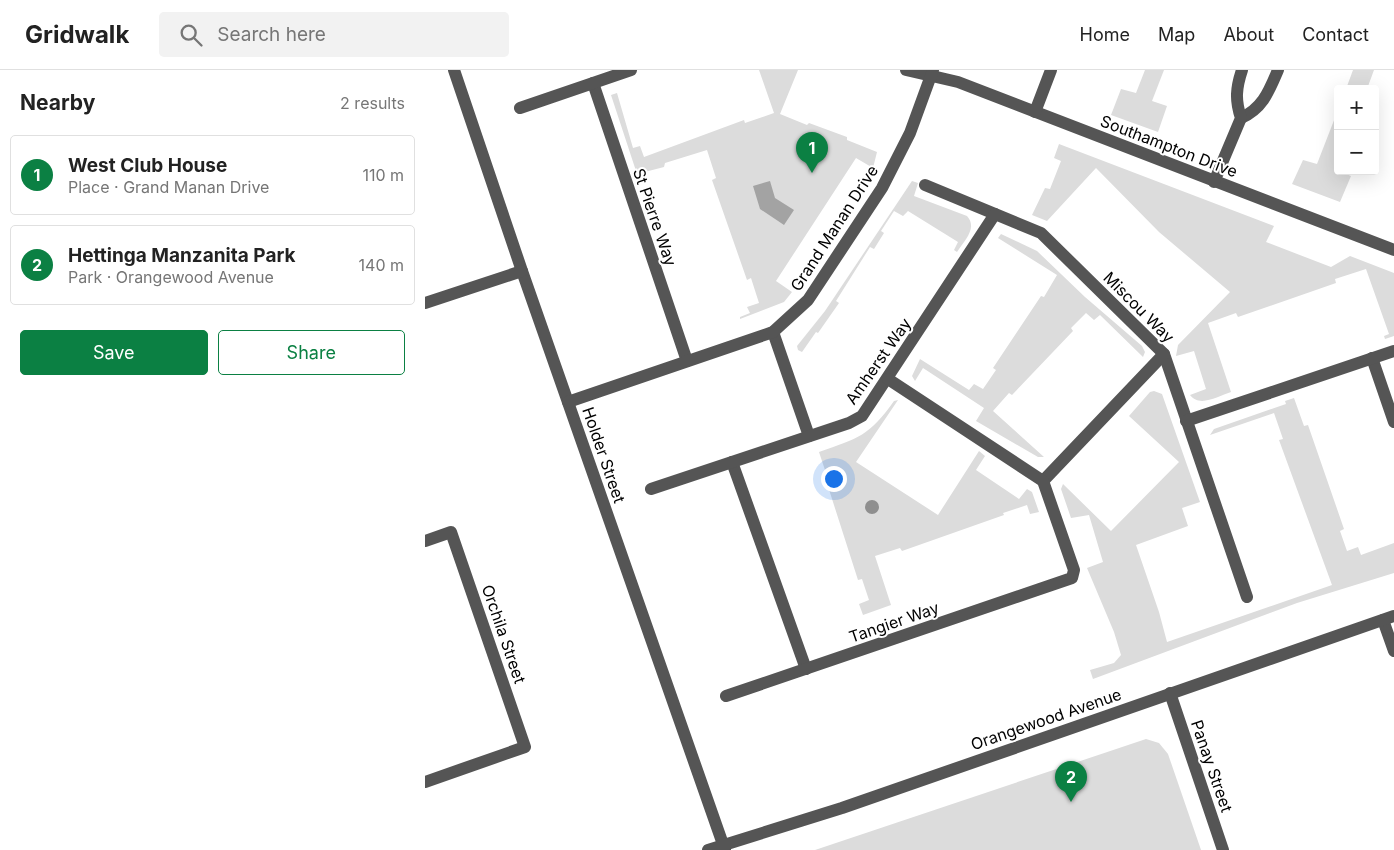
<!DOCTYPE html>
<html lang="en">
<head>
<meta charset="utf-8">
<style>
	:root { --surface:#fff; --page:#f2f2f2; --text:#222; --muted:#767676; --line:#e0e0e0; --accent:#0b8043 }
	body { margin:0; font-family:Inter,sans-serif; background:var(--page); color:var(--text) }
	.controls { position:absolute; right:15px; top:15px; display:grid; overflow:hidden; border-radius:5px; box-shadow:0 5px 20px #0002 }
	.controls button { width:45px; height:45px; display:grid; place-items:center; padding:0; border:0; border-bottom:1px solid var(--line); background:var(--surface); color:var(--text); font:25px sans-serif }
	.you { position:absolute; left:408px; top:408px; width:18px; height:18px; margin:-12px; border:4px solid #fff; border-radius:50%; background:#1a73e8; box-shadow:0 0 0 8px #1a73e833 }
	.badge { display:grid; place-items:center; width:32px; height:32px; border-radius:50%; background:var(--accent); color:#fff; font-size:16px; font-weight:700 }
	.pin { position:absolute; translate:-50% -41px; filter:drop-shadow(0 1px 2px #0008) }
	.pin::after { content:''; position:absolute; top:26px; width:18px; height:15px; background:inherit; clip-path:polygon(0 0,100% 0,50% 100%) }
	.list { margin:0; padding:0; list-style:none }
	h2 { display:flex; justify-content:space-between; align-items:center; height:65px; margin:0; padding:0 20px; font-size:21px }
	h2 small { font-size:16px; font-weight:400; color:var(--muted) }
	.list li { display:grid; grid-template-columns:32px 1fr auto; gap:15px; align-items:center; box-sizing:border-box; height:80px; margin:0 10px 10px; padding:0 10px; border:1px solid var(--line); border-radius:5px }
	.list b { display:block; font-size:19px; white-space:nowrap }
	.list p { margin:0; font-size:16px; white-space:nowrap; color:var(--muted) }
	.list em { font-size:16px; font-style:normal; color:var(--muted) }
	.actions { display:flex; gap:10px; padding:15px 20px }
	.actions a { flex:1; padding:11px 0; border:1px solid var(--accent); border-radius:5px; text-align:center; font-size:18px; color:var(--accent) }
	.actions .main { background:var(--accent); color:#fff }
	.icon { flex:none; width:28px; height:28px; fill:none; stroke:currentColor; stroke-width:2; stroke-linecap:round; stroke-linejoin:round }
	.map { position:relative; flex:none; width:969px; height:780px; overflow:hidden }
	header { display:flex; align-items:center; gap:30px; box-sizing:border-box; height:70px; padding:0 25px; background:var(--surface); border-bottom:1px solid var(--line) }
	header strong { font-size:24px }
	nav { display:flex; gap:28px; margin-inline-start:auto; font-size:18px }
	.search { width:350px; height:45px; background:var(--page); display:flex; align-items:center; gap:12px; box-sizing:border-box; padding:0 18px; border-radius:5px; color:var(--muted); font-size:19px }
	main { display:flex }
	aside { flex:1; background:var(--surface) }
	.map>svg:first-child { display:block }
	.green { fill:#dcdcdc }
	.water { fill:#a3a3a3 }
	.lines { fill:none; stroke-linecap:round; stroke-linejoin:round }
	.minor { stroke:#555; stroke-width:12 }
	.tree { fill:#8f8f8f }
	.labels { text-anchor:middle; stroke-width:4; stroke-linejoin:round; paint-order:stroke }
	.street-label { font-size:16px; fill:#000; stroke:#fff }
</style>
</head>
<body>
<header>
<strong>Gridwalk</strong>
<div class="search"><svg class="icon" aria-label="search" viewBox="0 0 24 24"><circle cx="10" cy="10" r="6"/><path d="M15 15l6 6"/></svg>Search here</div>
<nav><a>Home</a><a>Map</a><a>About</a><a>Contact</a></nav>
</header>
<main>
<aside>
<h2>Nearby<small>2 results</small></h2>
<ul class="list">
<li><span class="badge">1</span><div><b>West Club House</b><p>Place · Grand Manan Drive</p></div><em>110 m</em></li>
<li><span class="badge">2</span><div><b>Hettinga Manzanita Park</b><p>Park · Orangewood Avenue</p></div><em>140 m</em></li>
</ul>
<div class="actions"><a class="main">Save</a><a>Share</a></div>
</aside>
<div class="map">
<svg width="969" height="780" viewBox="0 0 969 780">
	<rect width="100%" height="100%" fill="#fff"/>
	<!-- green -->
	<g class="green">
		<path d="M334,0H373L355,44L382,55L384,53L422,67V70L452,82L448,98L431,88L351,211L367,222L359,232L315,249V247L325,243L322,237L334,233L326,208L322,210L287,110L291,108L282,80L240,93L239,97L212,104L186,25L192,23L208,78L215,76L219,87L319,50L320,53L349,43Z"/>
		<path d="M720,0H739L727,31L742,36L733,62L686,45L696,19L711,23Z"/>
		<path d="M928,0H949L942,19H921Z"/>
		<path d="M913,40L911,100L926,106L915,132L867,114L878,90L892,94Z"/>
		<path d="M634,74L849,156L841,172L906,197L925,186L969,203V266L960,269L959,266L964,264L941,199L910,209L911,213L813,247L811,243L783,253L806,322C793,326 775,338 765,325L781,319L769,281L751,286L753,275L805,222L734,162L671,98L622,151L607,145L620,118L625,119L636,91L629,88Z"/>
		<path d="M487,111L493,113L489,126L542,146C553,158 539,171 532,182L529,180L533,172L483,141L478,146L469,141L456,161L459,163L449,179L445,177L411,231L414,233L393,263L391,262L377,282L373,280L372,276L400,241Z"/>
		<path d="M576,164L612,181L660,227L717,276L720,282L718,287L675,245L669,250L661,243L646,258L648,261L587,325L584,323L568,341L619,387H613L551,351L559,338L498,298L490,311L487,306L495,289L544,320L549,314L558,319L571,300L568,298L616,226L619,227L632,205L573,168Z"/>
		<path d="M729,321L737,324L775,432L757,438L763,456L711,475L734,542L742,572L907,515L854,370L858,369L849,343L785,365L789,359L861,334L860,331L869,328L879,356L883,355L919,459L915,461L922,481L933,477L936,485L969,473V503L872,533L668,609L665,600L689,593L696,585L689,562L662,498L678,492L664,445L646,448L636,419L638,414L686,461L754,392L704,346L725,322Z"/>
		<path d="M473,330L431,392L513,445L554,381L560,386L551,400L594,429L602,419L607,422L614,442L605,444L602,435L578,443L579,445L477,481L475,478L450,486L466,535L438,545L434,534L444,530L437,509L433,510L400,407L402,406L394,382C434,368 444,366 469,331Z"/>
		<path d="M721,669L734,673L743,684L776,780H390Z"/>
	</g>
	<!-- water -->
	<path class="water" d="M345,111L350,128L369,140L359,155L335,139L328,116Z"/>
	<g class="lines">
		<!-- minor -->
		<g class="minor">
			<path d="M29,0L97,201L300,780"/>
			<path d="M481,0L533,12L969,180"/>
			<path d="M168,13L262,291"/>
			<path d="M95,38L206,0"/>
			<path d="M610,42L626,0"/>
			<path d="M816,48C838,38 844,21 853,0"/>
			<path d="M789,112L816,48C810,30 811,18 817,0"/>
			<path d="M500,115L616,163L739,284L822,527"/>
			<path d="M0,233L97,201"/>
			<path d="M348,262L384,366"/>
			<path d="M947,288L969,352"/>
			<path d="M143,332L348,262L383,230L457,118L485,63L508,0"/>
			<path d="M761,351L969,281"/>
			<path d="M307,392L381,599"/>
			<path d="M618,411L739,284"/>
			<path d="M226,419L424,353L437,346L570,144"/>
			<path d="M0,471L26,462L100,677L0,712"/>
			<path d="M958,550L969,581"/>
			<path d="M745,623L798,780"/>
			<path d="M301,626L647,508L649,500L618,411L463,309"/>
			<path d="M283,780L417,738L969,546"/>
		</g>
	</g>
	<!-- trees -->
	<circle class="tree" cx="447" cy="437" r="7"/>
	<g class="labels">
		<!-- street labels -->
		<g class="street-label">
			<text transform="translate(744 76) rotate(21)" y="6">Southampton Drive</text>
			<text transform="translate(230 147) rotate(71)" y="6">St Pierre Way</text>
			<text transform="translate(409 158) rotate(-57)" y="6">Grand Manan Drive</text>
			<text transform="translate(714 237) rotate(45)" y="6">Miscou Way</text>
			<text transform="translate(453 291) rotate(-55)" y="6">Amherst Way</text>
			<text transform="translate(179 385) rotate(71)" y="6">Holder Street</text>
			<text transform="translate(469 552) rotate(-19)" y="6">Tangier Way</text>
			<text transform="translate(79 564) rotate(71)" y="6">Orchila Street</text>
			<text transform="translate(621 649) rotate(-19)" y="6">Orangewood Avenue</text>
			<text transform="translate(787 696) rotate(71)" y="6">Panay Street</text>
		</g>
	</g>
</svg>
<div class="controls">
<button>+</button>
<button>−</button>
</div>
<div class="you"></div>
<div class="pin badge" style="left:387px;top:103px">1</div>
<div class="pin badge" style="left:646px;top:732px">2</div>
</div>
</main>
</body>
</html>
